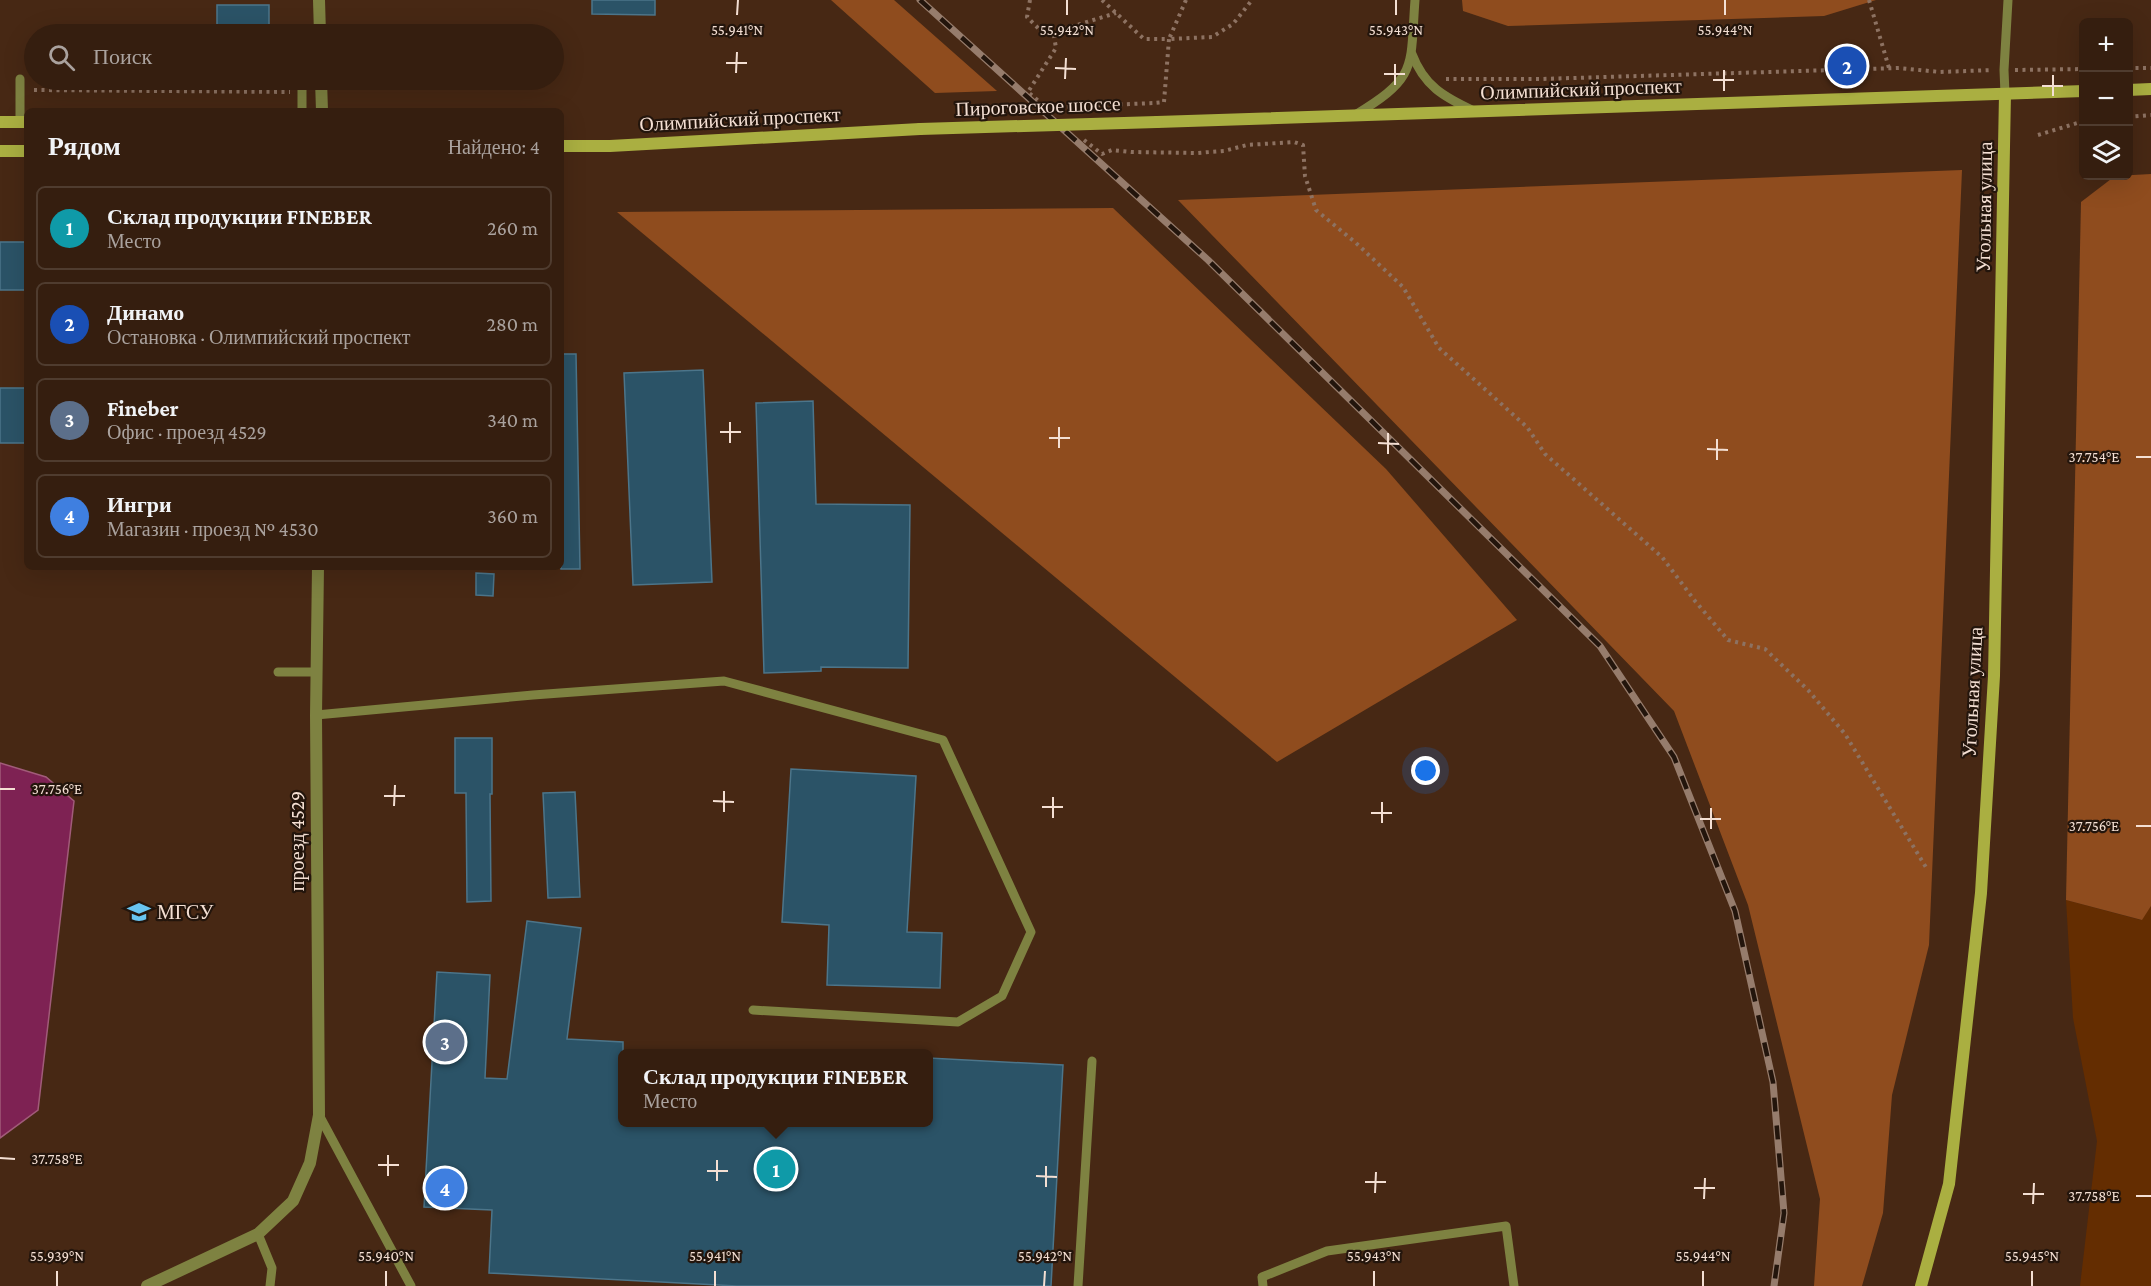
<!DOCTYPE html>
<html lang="ru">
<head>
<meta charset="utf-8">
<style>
	:root { --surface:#351e0f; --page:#3d2718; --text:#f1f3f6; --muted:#aaa29e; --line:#4f3c2f; --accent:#68c4f0 }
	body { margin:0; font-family:"Crimson Pro",serif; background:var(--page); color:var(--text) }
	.controls { position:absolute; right:18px; top:18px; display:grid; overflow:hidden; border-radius:9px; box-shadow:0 6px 24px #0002 }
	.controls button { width:54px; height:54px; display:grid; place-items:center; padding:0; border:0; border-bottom:2px solid var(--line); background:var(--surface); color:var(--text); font:30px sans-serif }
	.you { position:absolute; left:1426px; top:771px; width:21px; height:21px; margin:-15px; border:4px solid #fff; border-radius:50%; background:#1a73e8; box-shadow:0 0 0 9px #1a73e833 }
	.badge { display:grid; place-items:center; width:39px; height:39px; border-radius:50%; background:var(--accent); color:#fff; font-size:20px; font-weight:700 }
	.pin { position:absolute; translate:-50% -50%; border:3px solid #fff; box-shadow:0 2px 6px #0006 }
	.popup { position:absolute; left:618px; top:1049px; width:315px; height:78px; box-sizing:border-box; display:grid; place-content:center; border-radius:9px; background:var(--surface); filter:drop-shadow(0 2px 4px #0005); font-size:20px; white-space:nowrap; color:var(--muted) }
	.popup b { font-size:22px; color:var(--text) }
	.popup::after { content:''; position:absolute; left:50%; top:100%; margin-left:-12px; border:12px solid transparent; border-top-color:var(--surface) }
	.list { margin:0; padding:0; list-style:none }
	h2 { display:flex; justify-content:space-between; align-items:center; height:78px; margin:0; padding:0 24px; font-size:26px }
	h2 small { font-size:20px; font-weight:400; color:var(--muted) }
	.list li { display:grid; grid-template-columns:39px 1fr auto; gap:18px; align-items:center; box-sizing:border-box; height:84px; margin:0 12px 12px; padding:0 12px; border:2px solid var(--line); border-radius:9px }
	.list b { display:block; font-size:22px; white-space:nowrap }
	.list p { margin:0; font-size:20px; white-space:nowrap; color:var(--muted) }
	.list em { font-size:20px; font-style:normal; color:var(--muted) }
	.icon { flex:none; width:33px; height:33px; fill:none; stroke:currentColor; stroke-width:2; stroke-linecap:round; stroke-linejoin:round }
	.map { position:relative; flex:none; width:2151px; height:1286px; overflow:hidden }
	.search { position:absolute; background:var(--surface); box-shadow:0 6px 24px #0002; left:24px; top:24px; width:540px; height:66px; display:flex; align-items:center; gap:15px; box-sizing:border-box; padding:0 21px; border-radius:33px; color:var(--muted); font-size:22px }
	.panel { position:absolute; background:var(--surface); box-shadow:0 6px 24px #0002; left:24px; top:108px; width:540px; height:462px; border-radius:9px }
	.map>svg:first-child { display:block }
	.green { fill:#642d01 }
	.forest { fill:#8f4c1e }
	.water { fill:#7e2253; stroke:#a15b79; stroke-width:1.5 }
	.building { fill:#2b5367; stroke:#4c758a; stroke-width:1.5 }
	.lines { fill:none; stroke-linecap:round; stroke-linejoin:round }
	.path { stroke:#8d7262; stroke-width:4; stroke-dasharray:3 4.5; stroke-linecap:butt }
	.lane { stroke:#7e8241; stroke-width:9 }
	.street { stroke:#7e8241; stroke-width:12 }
	.secondary { stroke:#aaaf41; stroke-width:12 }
	.rail-casing { stroke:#967c6c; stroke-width:7 }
	.rail { stroke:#23150c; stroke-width:4.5; stroke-dasharray:14; stroke-linecap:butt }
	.path-bridge { stroke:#8d7262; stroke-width:4; stroke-dasharray:3 4.5; stroke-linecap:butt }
	.secondary-bridge { stroke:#aaaf41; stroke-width:12 }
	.ticks { fill:none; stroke:#f4dfd3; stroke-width:2 }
	.labels { text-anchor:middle; stroke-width:4.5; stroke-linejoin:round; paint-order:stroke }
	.street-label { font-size:20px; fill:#f4dfd3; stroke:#23150c }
	.poi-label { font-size:20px; fill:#f4dfd3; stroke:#23150c; text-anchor:start }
	.ticks-label { font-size:15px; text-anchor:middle; fill:#f4dfd3; stroke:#23150c; stroke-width:4.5; stroke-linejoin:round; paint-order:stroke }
</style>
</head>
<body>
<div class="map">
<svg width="2151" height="1286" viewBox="0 0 2151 1286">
	<rect width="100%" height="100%" fill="#472814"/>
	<!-- green -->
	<path class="green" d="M2066,900L2141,920L2151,906V1286H2080L2097,1141L2073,1018Z"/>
	<!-- forest -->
	<g class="forest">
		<path d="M831,0H894L997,91L935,93Z"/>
		<path d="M1462,0H1876L1824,16L1508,26L1463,11Z"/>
		<path d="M1962,170L1929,945L1892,1095L1883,1213L1862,1286H1814L1820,1199L1748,905L1674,711L1178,200Z"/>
		<path d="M2151,174V906L2142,920L2066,900L2081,202L2115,176Z"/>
		<path d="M1113,208L1386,469L1517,620L1277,762L617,212Z"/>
	</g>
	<!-- water -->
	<path class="water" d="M0,763L46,777L74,801L38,1110L0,1138Z"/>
	<!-- building -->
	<g class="building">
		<path d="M592,0H655V15L592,14Z"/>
		<rect x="217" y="5" width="52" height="29"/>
		<rect x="0" y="242" width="27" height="48"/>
		<path d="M561,354H576L580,569H561Z"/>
		<path d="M703,370L712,582L633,585L624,373Z"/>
		<rect x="0" y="388" width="27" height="55"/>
		<path d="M813,401L816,504L910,505L908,668L821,667V671L764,673L756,403Z"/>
		<path d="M476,573L494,574L493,596L476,595Z"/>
		<path d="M455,738H492V794H490L491,901L467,902L466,793H455Z"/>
		<path d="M791,769L916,776L907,932L942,933L940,988L827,985L829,925L782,922Z"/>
		<path d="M575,792L580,897L548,898L543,793Z"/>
		<path d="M527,921L581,928L567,1039L623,1042V1122H929V1058L1063,1065L1051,1286H737L489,1273L492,1210L424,1207L437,972L490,975L485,1078L507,1079Z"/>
	</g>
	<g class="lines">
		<!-- path -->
		<g class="path">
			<path d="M1030,0L1027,17L1041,31L1061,30L1116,13"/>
			<path d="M1102,0L1144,39H1169L1164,102L1154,103"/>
			<path d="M1186,0L1169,39L1212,37L1233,24L1252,0"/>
			<path d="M1869,0L1889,68"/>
			<path d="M2128,68H2151"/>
			<path d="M2015,70L2084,69"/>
			<path d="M1446,79H1540L1899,68L1940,72L1993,70"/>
			<path d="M34,90L290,92"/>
			<path d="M1049,110L1028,92L1056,48L1054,36"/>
			<path d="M2128,117L2151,115"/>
			<path d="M2038,135L2084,121"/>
			<path d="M1084,140L1102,154L1112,150L1131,152L1197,153L1224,151L1247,145L1294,142L1303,145L1305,176L1316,210L1356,243L1403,287L1439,348L1527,427L1545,454L1662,557L1695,601L1728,640L1765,649L1808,690L1845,734L1927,869"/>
		</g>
		<!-- lane -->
		<g class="lane">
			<path d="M1412,54C1424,86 1444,97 1474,111"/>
			<path d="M20,79V122"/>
			<path d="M302,80V111"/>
			<path d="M2005,94L2004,70L2008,0"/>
			<path d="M1355,115C1418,77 1410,68 1415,0"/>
			<path d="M278,672H317"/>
			<path d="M316,715L533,695L724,681L943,740L1031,932L1002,996L958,1022L753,1010"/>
			<path d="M319,1115L411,1286"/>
			<path d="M258,1234L272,1268L270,1286"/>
			<path d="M1078,1286L1092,1061"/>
			<path d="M1263,1286L1262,1277L1327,1251L1506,1226L1514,1286"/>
		</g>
		<!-- street -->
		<g class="street">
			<path d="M319,0L320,34"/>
			<path d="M321,80L322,111"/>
			<path d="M147,1286L258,1234L293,1201L310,1163L319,1115L316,715L318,567"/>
		</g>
		<!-- secondary -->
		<g class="secondary">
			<path d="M2128,90L2151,89"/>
			<path d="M0,122H27"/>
			<path d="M1157,122L2084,91"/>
			<path d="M561,146H610L920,129"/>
			<path d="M0,151H27"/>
			<path d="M1921,1286L1949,1184L1981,893L1994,676L2005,94"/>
		</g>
		<!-- rail casing -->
		<g class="rail-casing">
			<path id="rail" d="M920,0L1208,260L1600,646L1674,757L1735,911L1773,1082L1784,1213L1774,1286"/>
		</g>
		<!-- rail -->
		<use href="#rail" class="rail"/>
		<!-- path-bridge -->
		<path class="path-bridge" d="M1037,108L1154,103"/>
		<!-- secondary-bridge -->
		<path class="secondary-bridge" d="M920,129L1157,122"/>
	</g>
	<!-- ticks -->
	<path class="ticks" d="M737,15L738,0M1067,15V0M1396,15V0M1725,15V0M726,63H747M1055,68L1076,69M736,73L737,52M1384,74H1405M1065,79L1066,58M1713,80H1734M1395,85V64M2042,86H2063M1724,91V70M2053,96V75M720,432H741M1049,438H1070M730,443V422M1378,443L1399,444M1059,448V427M1707,449L1728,450M1388,454V433M2136,457H2151M1717,460V439M0,789H15M384,796H405M713,801L734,802M394,806L395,785M1042,807H1063M724,812V791M1371,813H1392M1053,818V797M1700,819H1721M1382,823V802M2136,826H2151M1711,829V808M0,1158L15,1159M378,1165H399M707,1171H728M388,1176V1155M1036,1176L1057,1177M717,1181V1160M1365,1182H1386M1046,1187V1166M1694,1188H1715M1375,1193L1376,1172M2023,1194H2044M2136,1196H2151M1704,1199L1705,1178M2033,1204L2034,1183M57,1286V1271M386,1286V1271M715,1286V1271M1044,1286L1045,1271M1374,1286V1271M1703,1286V1271M2032,1286V1271"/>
	<!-- icons -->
	<defs>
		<g id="university-bare" transform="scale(1.8)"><path d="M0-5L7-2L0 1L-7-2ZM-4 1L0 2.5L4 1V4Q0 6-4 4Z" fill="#68c4f0" stroke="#23150c" stroke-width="2.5" paint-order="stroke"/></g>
	</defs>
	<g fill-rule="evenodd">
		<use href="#university-bare" x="139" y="912"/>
	</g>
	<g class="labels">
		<!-- street labels -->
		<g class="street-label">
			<text transform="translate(1581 89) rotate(-2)" y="7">Олимпийский проспект</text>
			<text transform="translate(1038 106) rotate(-2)" y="7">Пироговское шоссе</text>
			<text transform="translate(740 119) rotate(-3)" y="7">Олимпийский проспект</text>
			<text transform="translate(1984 207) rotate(-89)" y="7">Угольная улица</text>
			<text transform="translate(1972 692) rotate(-87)" y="7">Угольная улица</text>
			<text transform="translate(297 841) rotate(-90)" y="7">проезд 4529</text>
		</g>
		<!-- poi labels -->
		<g class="poi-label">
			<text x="157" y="919">МГСУ</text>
		</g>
	</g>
	<g class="ticks-label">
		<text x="737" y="35">55.941°N</text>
		<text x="1067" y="35">55.942°N</text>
		<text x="1396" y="35">55.943°N</text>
		<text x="1725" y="35">55.944°N</text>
		<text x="2094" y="462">37.754°E</text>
		<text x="57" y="794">37.756°E</text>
		<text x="2094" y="831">37.756°E</text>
		<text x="57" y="1164">37.758°E</text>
		<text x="2094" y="1201">37.758°E</text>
		<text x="57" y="1261">55.939°N</text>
		<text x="386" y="1261">55.940°N</text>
		<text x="715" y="1261">55.941°N</text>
		<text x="1045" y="1261">55.942°N</text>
		<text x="1374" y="1261">55.943°N</text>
		<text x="1703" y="1261">55.944°N</text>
		<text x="2032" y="1261">55.945°N</text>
	</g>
</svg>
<div class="controls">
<button>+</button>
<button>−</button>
<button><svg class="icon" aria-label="layers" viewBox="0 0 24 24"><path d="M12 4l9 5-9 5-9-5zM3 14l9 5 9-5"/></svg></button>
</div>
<div class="you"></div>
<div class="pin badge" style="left:776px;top:1169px;background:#0f9aa8">1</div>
<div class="popup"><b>Склад продукции FINEBER</b>Место</div>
<div class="pin badge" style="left:1847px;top:66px;background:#1a4fb4">2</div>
<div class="pin badge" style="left:445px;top:1042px;background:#5c6f8a">3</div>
<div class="pin badge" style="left:445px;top:1188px;background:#3f7fe0">4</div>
<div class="search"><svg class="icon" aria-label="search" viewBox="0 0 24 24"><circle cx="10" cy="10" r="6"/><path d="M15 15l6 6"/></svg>Поиск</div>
<section class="panel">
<h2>Рядом<small>Найдено: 4</small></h2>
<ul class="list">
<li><span class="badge" style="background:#0f9aa8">1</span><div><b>Склад продукции FINEBER</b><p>Место</p></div><em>260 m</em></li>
<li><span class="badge" style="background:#1a4fb4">2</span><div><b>Динамо</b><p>Остановка · Олимпийский проспект</p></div><em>280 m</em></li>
<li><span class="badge" style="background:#5c6f8a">3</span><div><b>Fineber</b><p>Офис · проезд 4529</p></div><em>340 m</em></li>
<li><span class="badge" style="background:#3f7fe0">4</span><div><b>Ингри</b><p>Магазин · проезд № 4530</p></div><em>360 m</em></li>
</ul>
</section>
</div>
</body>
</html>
